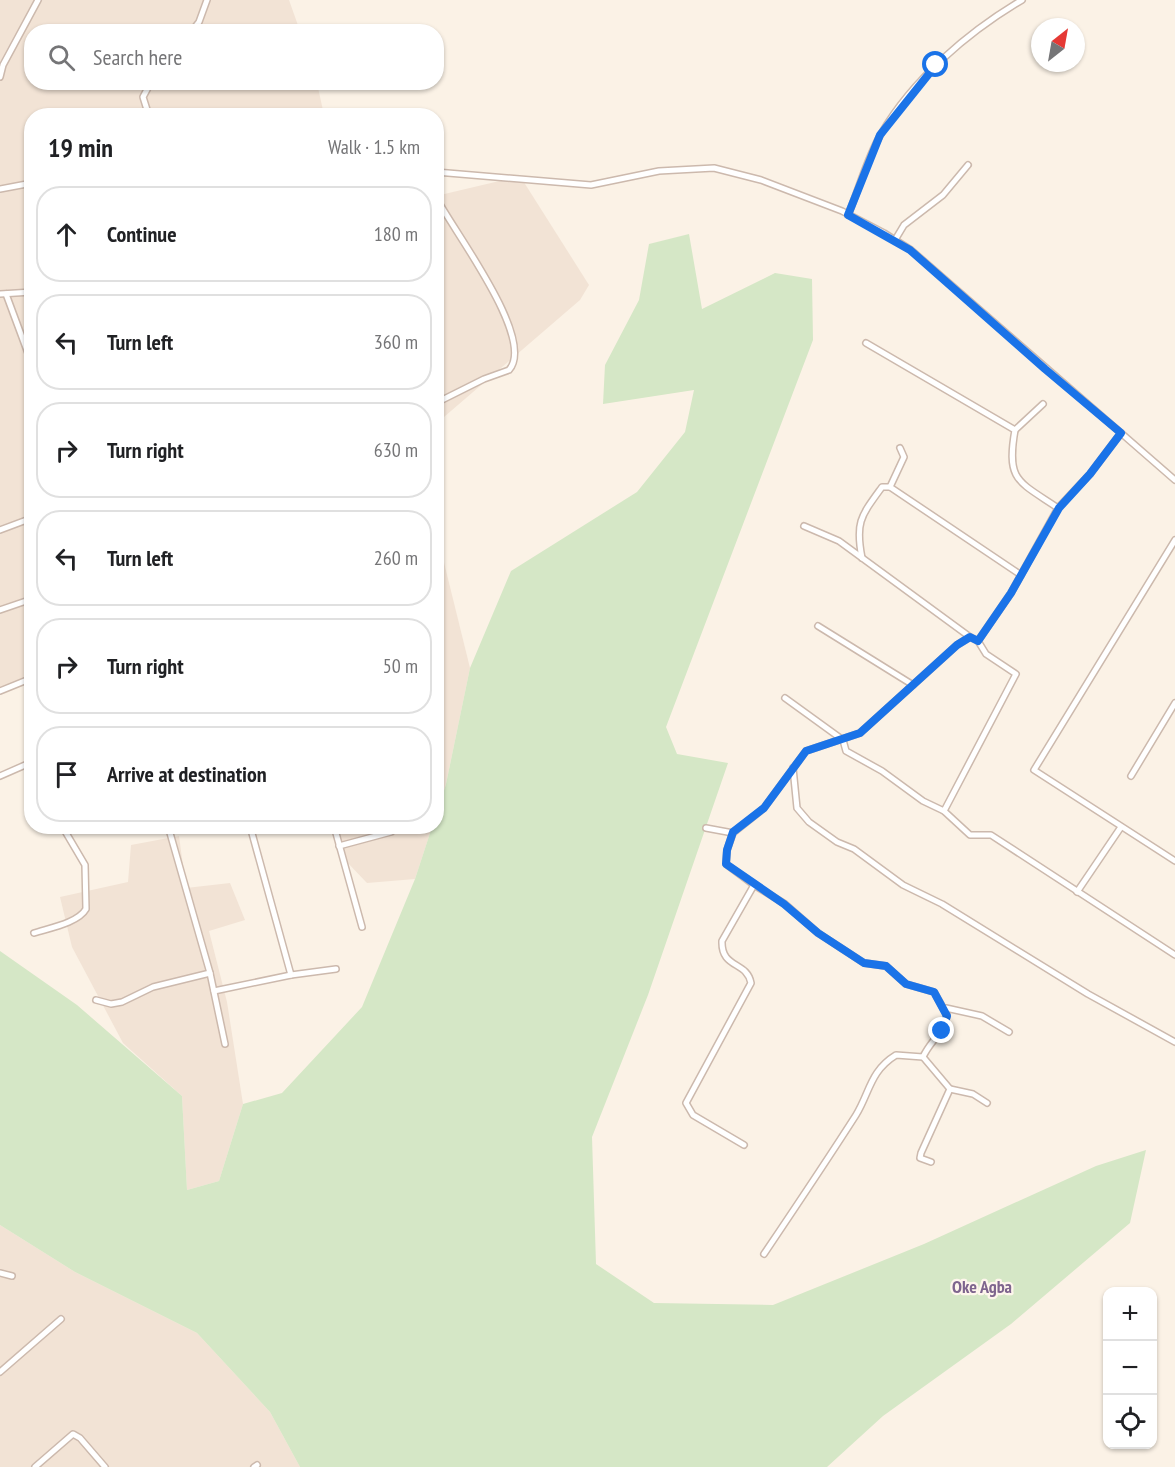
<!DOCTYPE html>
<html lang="en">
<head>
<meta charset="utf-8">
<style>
	:root { --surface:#fff; --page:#f6f6f6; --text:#202124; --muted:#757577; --line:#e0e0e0 }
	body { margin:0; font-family:"PT Sans Narrow",sans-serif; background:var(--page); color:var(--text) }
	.controls { position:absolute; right:18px; bottom:18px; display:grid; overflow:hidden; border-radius:12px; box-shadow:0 2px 4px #0004 }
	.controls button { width:54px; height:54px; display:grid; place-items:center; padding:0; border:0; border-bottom:2px solid var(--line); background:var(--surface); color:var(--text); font:30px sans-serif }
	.compass { position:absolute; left:1031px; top:18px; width:54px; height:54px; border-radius:50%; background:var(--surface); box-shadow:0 2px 4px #0004; rotate:31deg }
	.stop { position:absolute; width:18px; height:18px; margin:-14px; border:4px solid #1a73e8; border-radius:50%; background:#fff }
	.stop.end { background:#1a73e8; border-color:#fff; box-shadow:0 2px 6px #0008 }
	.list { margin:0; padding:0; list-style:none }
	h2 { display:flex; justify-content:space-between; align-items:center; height:78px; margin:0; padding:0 24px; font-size:26px }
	h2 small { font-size:20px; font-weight:400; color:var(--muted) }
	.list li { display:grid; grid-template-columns:39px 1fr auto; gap:18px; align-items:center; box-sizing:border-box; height:96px; margin:0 12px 12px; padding:0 12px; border:2px solid var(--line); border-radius:24px }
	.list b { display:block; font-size:22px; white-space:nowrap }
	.list em { font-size:20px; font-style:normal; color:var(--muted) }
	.icon { flex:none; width:33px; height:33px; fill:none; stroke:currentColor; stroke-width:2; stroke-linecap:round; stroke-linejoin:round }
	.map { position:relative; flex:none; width:1175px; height:1467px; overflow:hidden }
	.search { position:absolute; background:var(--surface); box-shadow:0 2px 4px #0004; left:24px; top:24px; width:420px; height:66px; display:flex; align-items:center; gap:15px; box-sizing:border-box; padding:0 21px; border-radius:24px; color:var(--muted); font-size:22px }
	.panel { position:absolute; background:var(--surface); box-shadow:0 2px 4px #0004; left:24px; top:108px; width:420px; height:726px; border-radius:24px }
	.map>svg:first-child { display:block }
	.residential { fill:#f2e3d5 }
	.green { fill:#d5e7c6 }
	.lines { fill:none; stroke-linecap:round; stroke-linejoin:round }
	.minor-casing { stroke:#ccb9ad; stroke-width:8 }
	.minor { stroke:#fff; stroke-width:5 }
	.route { stroke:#1a73e8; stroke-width:8 }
	.labels { text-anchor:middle; stroke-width:4.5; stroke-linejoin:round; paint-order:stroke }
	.quarter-label { font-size:18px; font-weight:bold; fill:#7e658e; stroke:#fef6ec }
</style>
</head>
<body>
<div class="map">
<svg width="1175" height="1467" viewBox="0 0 1175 1467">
	<rect width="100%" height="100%" fill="#fbf2e6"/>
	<!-- residential -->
	<g class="residential">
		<path d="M0,0H289L300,31L32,32V82L317,83L324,115L32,116L31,683L0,693Z"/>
		<path d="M520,176L589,285L580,300L437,423L436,196Z"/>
		<path d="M436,530L470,668L446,784L437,813Z"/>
		<path d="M333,827H432L415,879L367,883L346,861Z"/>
		<path d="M179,836L186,888L230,883L245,920L209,931L227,1002L243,1104L219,1181L187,1190L182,1096L123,1043L72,947L60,897L128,882L131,845Z"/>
		<path d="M0,1225L75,1272L197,1333L270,1412L300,1467H0Z"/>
	</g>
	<!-- green -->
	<path class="green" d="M689,234L702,309L775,273L812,279L813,340L666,727L677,754L728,763L648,995L592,1137L596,1264L654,1303L773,1305L924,1244L1096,1166L1146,1150L1130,1223L1011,1324L883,1416L827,1467H300L270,1412L197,1333L75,1272L0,1225V951L77,1005L182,1096L187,1190L219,1181L243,1104L282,1093L362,1007L415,879L432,827L436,826L437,813L446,784L470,668L511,571L637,492L685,432L694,390L603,404L605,365L639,300L649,244Z"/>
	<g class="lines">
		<!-- minor casing -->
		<g class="minor-casing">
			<g id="minor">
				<path d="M191,32L199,22L207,0"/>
				<path d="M0,77L3,65L38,0"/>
				<path d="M149,116L143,97L151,82"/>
				<path d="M436,172L591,185L659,171L714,168L761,180L842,211L884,233L911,250L1175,480"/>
				<path d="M0,189L32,183"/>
				<path d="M436,197C452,229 537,339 509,370L484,379L436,403"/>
				<path d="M848,215C859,189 867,158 881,134C913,79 968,32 1022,0"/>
				<path d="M895,240L904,225L943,195L968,165"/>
				<path d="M0,294L32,292"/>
				<path d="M6,294L32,364"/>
				<path d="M866,343L1015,430C1006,481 1018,481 1058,508"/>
				<path d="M1015,430L1043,404"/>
				<path d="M890,487L1021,575"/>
				<path d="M804,526L839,541L970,637"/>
				<path d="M0,530L32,518"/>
				<path d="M1175,540L1034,770L1175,861"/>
				<path d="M862,558C855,522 861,516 882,487H890L904,457L900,448"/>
				<path d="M436,595V646"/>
				<path d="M0,610L32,599"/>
				<path d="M818,626L913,685L957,645L970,637L978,641L986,654L1016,674L944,811"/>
				<path d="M978,641L1011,593L1058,508L1090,474L1121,433"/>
				<path d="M0,691L32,678"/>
				<path d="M785,698L843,740L846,751L882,771L923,801L944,811L970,835H991L1175,955"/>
				<path d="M793,768L797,808L809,822L837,842L854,849L903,885L942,904L1088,994L1175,1042"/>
				<path d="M0,776L32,762"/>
				<path d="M1131,776L1175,703"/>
				<path d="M168,826L210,973L225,1044"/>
				<path d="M250,826L291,975L336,969"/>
				<path d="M334,826L362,927"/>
				<path d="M706,828L733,833L764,808L806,751L860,733L913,685"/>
				<path d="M733,833L727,850L726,864L754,885L722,941C721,969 747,961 751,983L686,1103L693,1115L744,1145"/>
				<path d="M339,846L391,832"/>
				<path d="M754,885L785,904L818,933L864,963L886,966L906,984L934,992L947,1015C944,1033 930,1041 923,1057L896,1055C870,1071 870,1092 856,1115C826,1162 795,1208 764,1254"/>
				<path d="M1077,892L1121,827"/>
				<path d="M34,933C49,928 78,923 86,909L85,865L62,826"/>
				<path d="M214,991L291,975"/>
				<path d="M96,1000L111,1004L122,1002L153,987L210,973"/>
				<path d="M946,1008L982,1016L1009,1032"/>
				<path d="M923,1057L950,1089L921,1153L920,1158L931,1162"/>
				<path d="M950,1089L973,1094L987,1103"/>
				<path d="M0,1273L12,1276"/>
				<path d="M0,1372L61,1319"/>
				<path d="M35,1467L73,1434L80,1438L105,1467"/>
				<path d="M254,1467L257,1465"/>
			</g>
		</g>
		<!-- minor -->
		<use href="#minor" class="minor"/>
	</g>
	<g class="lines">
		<!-- route -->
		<path class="route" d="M936,65L880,135L848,215L910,250L1045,369L1121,433L1090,474L1059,508L1011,593L978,641L970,637L957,645L860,733L806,751L764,808L733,832L727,850L726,864L784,904L818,933L864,963L886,966L906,984L934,992L947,1016L942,1031"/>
	</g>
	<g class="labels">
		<!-- quarter labels -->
		<g class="quarter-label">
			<text x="982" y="1293">Oke Agba</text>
		</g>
	</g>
</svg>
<div class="controls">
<button>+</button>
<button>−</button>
<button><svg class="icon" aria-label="locate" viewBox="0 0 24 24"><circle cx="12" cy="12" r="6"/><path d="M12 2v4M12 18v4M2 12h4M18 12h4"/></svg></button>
</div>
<svg class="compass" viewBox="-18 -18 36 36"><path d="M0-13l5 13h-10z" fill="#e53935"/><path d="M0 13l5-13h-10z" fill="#757577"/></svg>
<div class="stop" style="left:936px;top:65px"></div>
<div class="stop end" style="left:942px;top:1031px"></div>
<div class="search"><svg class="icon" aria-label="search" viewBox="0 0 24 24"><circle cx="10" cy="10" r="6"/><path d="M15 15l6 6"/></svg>Search here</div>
<section class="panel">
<h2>19 min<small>Walk · 1.5 km</small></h2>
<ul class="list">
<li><svg class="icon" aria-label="ahead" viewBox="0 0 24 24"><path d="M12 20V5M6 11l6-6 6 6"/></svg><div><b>Continue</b></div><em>180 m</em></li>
<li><svg class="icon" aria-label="left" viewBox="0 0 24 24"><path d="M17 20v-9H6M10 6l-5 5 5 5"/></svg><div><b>Turn left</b></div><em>360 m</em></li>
<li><svg class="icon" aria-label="right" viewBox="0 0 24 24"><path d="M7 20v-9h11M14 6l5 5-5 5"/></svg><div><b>Turn right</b></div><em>630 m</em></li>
<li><svg class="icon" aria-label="left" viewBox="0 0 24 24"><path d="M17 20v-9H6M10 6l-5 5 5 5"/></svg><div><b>Turn left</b></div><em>260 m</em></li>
<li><svg class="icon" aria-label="right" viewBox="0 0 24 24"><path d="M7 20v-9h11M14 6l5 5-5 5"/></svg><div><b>Turn right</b></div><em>50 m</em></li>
<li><svg class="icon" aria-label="arrive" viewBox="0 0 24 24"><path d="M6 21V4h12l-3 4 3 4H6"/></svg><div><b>Arrive at destination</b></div></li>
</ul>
</section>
</div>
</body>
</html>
